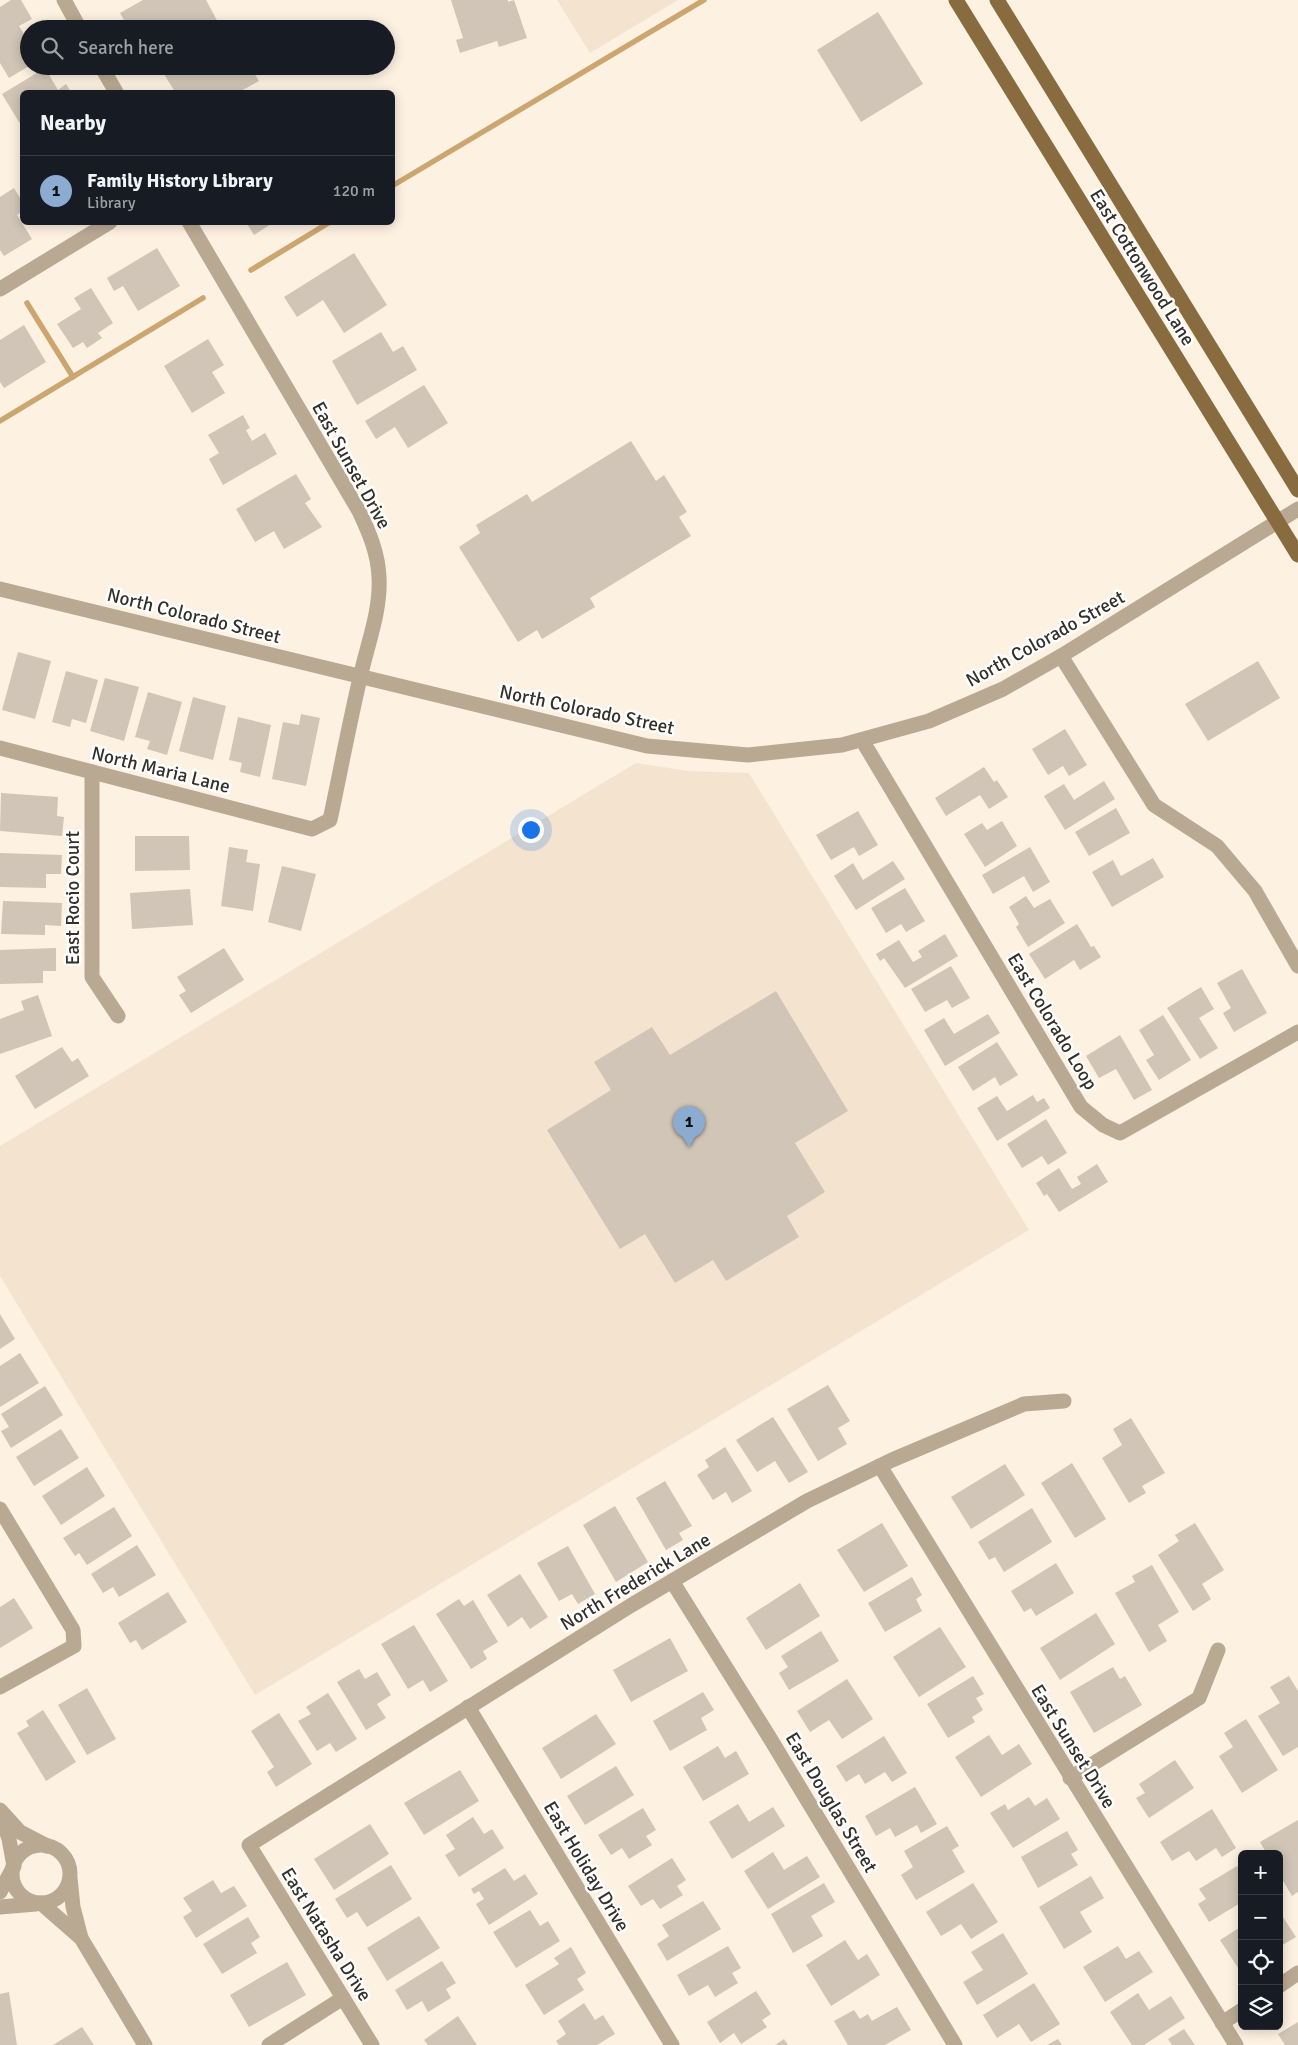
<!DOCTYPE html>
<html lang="en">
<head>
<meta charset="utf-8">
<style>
	:root { --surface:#171b24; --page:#242831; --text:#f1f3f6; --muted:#9ea1a6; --line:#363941; --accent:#8cabd1 }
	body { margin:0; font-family:Signika,sans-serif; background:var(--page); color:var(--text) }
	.controls { position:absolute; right:15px; bottom:15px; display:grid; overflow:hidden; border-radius:8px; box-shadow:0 2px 12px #0003 }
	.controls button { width:45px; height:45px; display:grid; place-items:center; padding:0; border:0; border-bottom:1px solid var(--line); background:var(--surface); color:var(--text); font:25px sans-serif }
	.you { position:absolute; left:530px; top:829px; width:18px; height:18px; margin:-12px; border:4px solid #fff; border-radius:50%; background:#1a73e8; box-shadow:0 0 0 8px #1a73e833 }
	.badge { display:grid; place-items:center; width:32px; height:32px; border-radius:50%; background:var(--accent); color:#111; font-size:16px; font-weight:700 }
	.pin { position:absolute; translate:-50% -41px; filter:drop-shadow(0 1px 2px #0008) }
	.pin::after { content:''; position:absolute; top:26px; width:18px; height:15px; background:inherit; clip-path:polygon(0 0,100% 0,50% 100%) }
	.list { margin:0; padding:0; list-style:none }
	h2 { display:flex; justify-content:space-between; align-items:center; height:65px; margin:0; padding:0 20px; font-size:21px }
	h2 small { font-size:16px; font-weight:400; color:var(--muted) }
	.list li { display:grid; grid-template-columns:32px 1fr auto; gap:15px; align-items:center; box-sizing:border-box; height:70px; padding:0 20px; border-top:1px solid var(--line) }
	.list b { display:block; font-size:19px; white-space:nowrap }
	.list p { margin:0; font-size:16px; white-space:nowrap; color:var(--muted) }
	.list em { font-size:16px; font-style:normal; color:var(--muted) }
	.icon { flex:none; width:28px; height:28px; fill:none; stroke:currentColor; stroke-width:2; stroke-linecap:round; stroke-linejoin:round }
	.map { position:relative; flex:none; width:1298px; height:2045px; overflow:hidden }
	.search { position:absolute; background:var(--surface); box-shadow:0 2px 12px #0003; left:20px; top:20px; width:375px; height:55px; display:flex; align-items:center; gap:12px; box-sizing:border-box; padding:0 18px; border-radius:28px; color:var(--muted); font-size:19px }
	.panel { position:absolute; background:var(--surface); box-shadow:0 2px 12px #0003; left:20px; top:90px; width:375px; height:135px; border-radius:8px }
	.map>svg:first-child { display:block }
	.built { fill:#f4e4cf }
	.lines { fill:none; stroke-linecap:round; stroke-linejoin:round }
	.stream { stroke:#cca670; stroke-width:5.5 }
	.building { fill:#d0c5b6 }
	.minor { stroke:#baa992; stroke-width:15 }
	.major { stroke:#896b40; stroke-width:15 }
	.labels { text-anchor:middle; stroke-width:5; stroke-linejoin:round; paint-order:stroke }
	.street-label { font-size:19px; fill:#332f29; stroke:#fff }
</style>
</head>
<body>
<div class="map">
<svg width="1298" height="2045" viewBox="0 0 1298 2045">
	<rect width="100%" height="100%" fill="#fdf1e2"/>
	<!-- built -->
	<g class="built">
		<path d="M557,0H678L590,53Z"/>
		<path d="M636,763L688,771L749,773L1029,1230L255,1695L0,1276V1146Z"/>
	</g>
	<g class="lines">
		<!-- stream -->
		<g class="stream">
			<path d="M392,186L704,0"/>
			<path d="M251,270L330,222"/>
			<path d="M27,303L73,377"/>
			<path d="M0,421L203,298"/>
		</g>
	</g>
	<!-- building -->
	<g class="building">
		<path d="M11,0H21L32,19L19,26L29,42V66L9,78L0,63V7Z"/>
		<path d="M143,0H206L220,26L215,29H129L120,13Z"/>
		<path d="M451,0H508V2L514,0L527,38L499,47L497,41L460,53L456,40L463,38Z"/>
		<path d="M878,12L923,84L861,122L817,50Z"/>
		<path d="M177,66H214L218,71L226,66H250L259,81L239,92H175L164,74Z"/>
		<path d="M45,68L58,90L66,84L71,92H22V127L2,94Z"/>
		<path d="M14,188L22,201V211L17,215L32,239L4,256L0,250V197Z"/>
		<path d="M246,222H274L254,235Z"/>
		<path d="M157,248L180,286L138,311L123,286L114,291L107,278Z"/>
		<path d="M354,253L387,305L344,333L323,300L297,317L284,297Z"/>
		<path d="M91,288L113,323L98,333L102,338L87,348L83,342L73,348L57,324L81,309L74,298Z"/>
		<path d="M24,325L46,362L4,388L0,382V340Z"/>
		<path d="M381,332L393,352L403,346L417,370L357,405L332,361Z"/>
		<path d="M208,339L224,365L212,372L225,393L192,413L164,366Z"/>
		<path d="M424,385L448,423L408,448L395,427L376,439L365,421Z"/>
		<path d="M243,415L250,428L246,430L252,441L265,433L277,454L223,485L209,459L219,453L208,435Z"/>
		<path d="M631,441L656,481L664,475L687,512L679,517L691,536L590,598L595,607L542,639L537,630L518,642L459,547L480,533L476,525L527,494L532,502Z"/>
		<path d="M296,474L311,499L305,503L322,527L284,549L274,531L255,542L236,509Z"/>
		<path d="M18,652L51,661L35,719L2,710Z"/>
		<path d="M1258,661L1280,698L1208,741L1185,704Z"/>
		<path d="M66,671L98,680L86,723L72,719L70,727L52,722Z"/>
		<path d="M105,678L139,687L124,741L90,731Z"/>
		<path d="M148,692L182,702L167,755L147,749L150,741L135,737Z"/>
		<path d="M193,697L226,706L213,760L179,751Z"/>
		<path d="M301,714L320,718L306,786L272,779L283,722L299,725Z"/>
		<path d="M238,717L271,725L260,777L240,772L242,763L229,760Z"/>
		<path d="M1065,729L1087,765L1069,776L1063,766L1048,775L1032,749Z"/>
		<path d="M984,767L994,782L997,780L1008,797L989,809L980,795L946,816L935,798Z"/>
		<path d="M1104,781L1115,799L1065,830L1044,796L1064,784L1074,800Z"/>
		<path d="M1,793L58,797L57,816L64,817L62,836L0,831Z"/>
		<path d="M1116,808L1130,833L1089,856L1075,832Z"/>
		<path d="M858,811L878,845L859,856L854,847L831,860L816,835Z"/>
		<path d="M1002,821L1017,846L985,867L964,834L982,823L987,830Z"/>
		<path d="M135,836H189L190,870L135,871Z"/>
		<path d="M229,847L248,850L246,862L260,864L253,911L221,906Z"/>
		<path d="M1030,847L1050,882L1033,892L1024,876L993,894L982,875Z"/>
		<path d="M0,853L62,855L61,874H46V888L0,887Z"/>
		<path d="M1153,858L1164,877L1112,907L1092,872L1113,860L1121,876Z"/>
		<path d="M893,861L905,879L856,910L834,876L853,863L863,880Z"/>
		<path d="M282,866L316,874L301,931L268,922Z"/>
		<path d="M905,888L925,921L906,932L901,924L886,933L871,908Z"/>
		<path d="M190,889L193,925L132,929L130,893Z"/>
		<path d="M1026,896L1034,908L1050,899L1065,923L1028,947L1016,927L1019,924L1009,907Z"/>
		<path d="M3,901L62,903L61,926L45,925V935L1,934Z"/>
		<path d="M1077,924L1091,947L1094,946L1101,957L1080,970L1074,960L1045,979L1029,954Z"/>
		<path d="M945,934L958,956L905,988L884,958L880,961L876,954L899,940L913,962L922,957L918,951Z"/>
		<path d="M56,948V971H43V983L0,984V950Z"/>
		<path d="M224,948L244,980L191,1013L179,995L186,991L177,977Z"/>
		<path d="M951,966L970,998L952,1008L947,1000L925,1012L911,989Z"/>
		<path d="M1242,969L1267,1013L1234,1032L1223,1013L1231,1008L1217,983Z"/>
		<path d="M1201,987L1214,1009L1199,1018L1218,1048L1200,1059L1167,1008Z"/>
		<path d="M776,991L848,1111L795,1143L825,1192L787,1216L799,1237L726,1281L713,1260L675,1283L645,1234L620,1249L547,1130L611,1090L594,1062L652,1027L670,1055Z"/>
		<path d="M38,995L52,1036L0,1054V1019L24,1010L21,1001Z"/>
		<path d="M988,1014L1000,1033L945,1066L924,1030L944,1018L954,1034Z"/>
		<path d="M1163,1015L1191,1060L1159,1080L1146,1060L1154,1055L1139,1030Z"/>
		<path d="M1120,1035L1152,1090L1134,1100L1116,1069L1099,1078L1086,1056Z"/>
		<path d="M997,1042L1018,1075L1000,1086L995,1077L973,1091L958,1067Z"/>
		<path d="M62,1047L72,1062L78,1058L89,1076L35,1109L15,1076Z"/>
		<path d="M1033,1095L1037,1102L1044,1098L1050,1108L997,1141L977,1108L997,1096L1007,1111Z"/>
		<path d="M1046,1119L1067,1153L1048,1165L1042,1156L1022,1168L1007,1144Z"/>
		<path d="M1097,1164L1108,1182L1059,1212L1047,1194L1044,1196L1036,1183L1059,1168L1072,1189L1081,1184L1077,1177Z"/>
		<path d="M0,1314L15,1339L0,1349Z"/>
		<path d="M20,1353L39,1383L0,1407V1366Z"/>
		<path d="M828,1385L850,1421L838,1428L847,1444L818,1461L787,1409Z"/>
		<path d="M45,1386L63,1415L11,1448L1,1431L9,1427L1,1414Z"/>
		<path d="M773,1417L808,1472L789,1483L775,1461L757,1472L736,1440Z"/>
		<path d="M1131,1418L1165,1473L1142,1486L1146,1493L1129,1503L1102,1458L1122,1445L1113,1429Z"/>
		<path d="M61,1429L79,1458L34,1486L16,1457Z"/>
		<path d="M725,1447L752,1491L732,1503L726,1492L713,1500L697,1475L709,1467L705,1460Z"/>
		<path d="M1072,1463L1106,1519L1075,1538L1041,1483Z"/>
		<path d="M1005,1464L1025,1495L971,1529L951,1497Z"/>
		<path d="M87,1467L105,1496L61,1525L42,1496Z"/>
		<path d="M665,1481L692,1526L679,1533L683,1540L666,1550L636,1498Z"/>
		<path d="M615,1506L648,1562L616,1582L583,1525Z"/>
		<path d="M114,1507L132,1536L87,1565L79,1553L75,1556L63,1538Z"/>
		<path d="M1032,1508L1052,1542L1004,1572L995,1557L989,1560L978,1542Z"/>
		<path d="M882,1523L908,1566L864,1592L837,1550Z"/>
		<path d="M1195,1523L1224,1570L1202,1584L1211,1599L1193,1611L1158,1555L1179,1541L1175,1535Z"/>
		<path d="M137,1545L156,1575L119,1597L113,1587L103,1593L91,1574Z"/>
		<path d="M568,1546L595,1594L578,1604L572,1594L559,1601L537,1563Z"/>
		<path d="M1056,1563L1074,1593L1036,1616L1031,1608L1024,1612L1011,1591Z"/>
		<path d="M1152,1565L1179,1612L1158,1625L1167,1641L1149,1652L1115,1593L1135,1582L1132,1576Z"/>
		<path d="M520,1574L548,1617L530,1629L522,1617L508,1627L487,1595Z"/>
		<path d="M912,1577L922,1595L916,1599L922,1611L885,1632L868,1603Z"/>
		<path d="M800,1583L820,1616L766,1650L746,1618Z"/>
		<path d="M168,1592L187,1622L142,1650L136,1640L130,1643L118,1623Z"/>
		<path d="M14,1598L33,1628L0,1648V1607Z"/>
		<path d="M459,1599L464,1606L473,1600L498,1642L483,1651L487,1659L471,1669L436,1614Z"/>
		<path d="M1096,1613L1115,1644L1060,1680L1040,1648Z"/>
		<path d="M414,1625L448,1681L430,1692L423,1680L408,1689L381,1644Z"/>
		<path d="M940,1627L966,1667L919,1697L893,1657Z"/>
		<path d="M821,1631L839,1661L789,1690L779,1673L788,1667L781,1656Z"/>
		<path d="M670,1638L688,1671L631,1702L613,1670Z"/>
		<path d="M1113,1667L1120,1679L1125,1676L1142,1705L1094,1733L1070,1692Z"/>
		<path d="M359,1669L365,1679L377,1672L391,1695L377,1704L386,1718L366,1730L337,1682Z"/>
		<path d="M973,1676L984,1694L976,1698L983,1710L972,1717L975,1722L948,1738L927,1704Z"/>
		<path d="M1289,1676L1298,1691V1747L1283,1756L1258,1716L1280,1703L1270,1687Z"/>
		<path d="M847,1679L873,1719L842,1739L829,1720L810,1732L797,1711Z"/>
		<path d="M87,1688L116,1739L87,1755L58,1705Z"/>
		<path d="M703,1692L714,1710L701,1718L707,1730L670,1751L653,1721Z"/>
		<path d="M328,1693L357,1739L336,1752L330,1743L317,1751L298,1721L311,1714L306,1707Z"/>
		<path d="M43,1710L76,1762L46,1781L17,1733L29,1726L26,1721Z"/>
		<path d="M279,1713L312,1764L276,1787L267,1772L274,1767L251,1731Z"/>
		<path d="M596,1714L616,1744L561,1779L542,1748Z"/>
		<path d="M1246,1719L1278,1770L1242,1793L1219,1756L1233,1747L1224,1733Z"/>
		<path d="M989,1735L1002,1755L1019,1744L1032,1764L981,1797L955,1757Z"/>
		<path d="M884,1736L907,1773L892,1782L885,1772L865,1784L859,1774L846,1782L836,1766Z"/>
		<path d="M718,1746L725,1758L736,1751L749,1774L703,1801L683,1767Z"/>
		<path d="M1175,1760L1194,1788L1149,1818L1136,1798L1145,1793L1139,1784Z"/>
		<path d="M616,1766L634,1795L585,1825L567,1796Z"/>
		<path d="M460,1770L479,1801L424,1835L404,1803Z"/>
		<path d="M915,1787L937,1824L921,1833L917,1825L895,1837L890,1828L876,1836L865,1816Z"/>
		<path d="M1029,1797L1035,1806L1047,1798L1060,1819L1013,1848L990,1813L1005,1804L1008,1810Z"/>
		<path d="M738,1804L749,1822L773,1807L785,1826L732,1859L709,1822Z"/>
		<path d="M643,1808L656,1830L646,1836L652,1845L629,1859L622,1848L611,1855L598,1835Z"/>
		<path d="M1212,1809L1236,1848L1222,1857L1216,1848L1196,1861L1189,1851L1172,1861L1160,1842Z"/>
		<path d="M473,1817L484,1834L492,1829L504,1848L459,1877L445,1855L455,1849L446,1835Z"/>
		<path d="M1298,1820V1892L1292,1896L1279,1874V1854H1267L1260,1842Z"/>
		<path d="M370,1824L389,1854L334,1890L314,1859Z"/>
		<path d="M947,1826L959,1846L952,1850L965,1872L916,1900L901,1875L913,1867L904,1851Z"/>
		<path d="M1067,1831L1078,1850L1071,1854L1078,1865L1038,1888L1021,1857Z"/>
		<path d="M773,1852L784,1870L807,1856L820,1877L768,1909L744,1871Z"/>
		<path d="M672,1858L686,1880L677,1886L683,1895L660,1909L653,1899L641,1906L628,1886Z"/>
		<path d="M391,1865L412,1899L367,1927L357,1912L347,1918L335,1899Z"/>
		<path d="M1237,1866L1242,1874V1902L1209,1922L1198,1904L1206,1899L1199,1889Z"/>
		<path d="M505,1868L514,1881L525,1874L538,1894L489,1925L476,1904L484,1899L479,1891L474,1894L471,1889Z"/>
		<path d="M1091,1876L1104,1898L1080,1912L1092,1932L1064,1949L1039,1907Z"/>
		<path d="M213,1880L221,1893L234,1886L247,1906L196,1938L183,1917L192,1911L183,1898Z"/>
		<path d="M824,1883L835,1902L811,1916L823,1936L793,1953L771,1914Z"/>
		<path d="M973,1883L998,1922L971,1939L961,1924L941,1936L926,1912Z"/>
		<path d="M703,1901L721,1929L667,1961L657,1944L669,1936L662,1925Z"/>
		<path d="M530,1910L540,1926L548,1921L560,1941L516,1968L493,1932Z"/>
		<path d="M1279,1911L1296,1937L1279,1947Z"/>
		<path d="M419,1916L440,1948L387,1981L367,1948Z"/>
		<path d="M248,1917L260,1937L251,1943L257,1953L222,1974L203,1944Z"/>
		<path d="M1242,1926V1974L1220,1940Z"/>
		<path d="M1003,1933L1028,1974L977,2005L963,1982L983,1970L971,1952Z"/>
		<path d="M845,1940L858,1960L867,1954L880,1975L831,2006L806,1965Z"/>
		<path d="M728,1946L741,1968L732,1973L738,1983L715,1997L708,1985L689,1996L677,1975Z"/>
		<path d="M1118,1946L1126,1959L1139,1951L1153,1972L1105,2002L1083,1967Z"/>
		<path d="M571,1947L586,1973L577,1979L584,1990L544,2015L525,1985L559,1964L554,1958Z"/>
		<path d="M442,1961L456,1983L446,1989L451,1998L428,2012L422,2001L407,2010L395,1990Z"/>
		<path d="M287,1962L306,1995L249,2027L230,1995Z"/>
		<path d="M1034,1983L1060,2024L1031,2042L1019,2024L997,2038L983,2015Z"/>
		<path d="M756,1991L771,2014L762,2020L767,2027L741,2044L734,2033L720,2043L707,2022Z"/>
		<path d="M9,1992L17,2045H0V1994Z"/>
		<path d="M1138,1993L1149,2010L1171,1996L1185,2018L1144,2045H1132L1110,2012Z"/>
		<path d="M584,2003L595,2020L603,2015L615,2034L597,2045H559L556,2041L566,2034L558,2021Z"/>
		<path d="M897,2007L911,2030L885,2045H848L834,2021L854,2010L860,2019L868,2014L872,2021Z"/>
		<path d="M458,2016L477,2045H428L424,2040Z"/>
		<path d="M1298,2022V2045H1285L1278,2034Z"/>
		<path d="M82,2027L94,2045H53Z"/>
		<path d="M1184,2029L1195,2045H1172L1168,2039Z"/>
		<path d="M784,2039L788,2045H775Z"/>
		<path d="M1058,2039L1062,2045H1047Z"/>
	</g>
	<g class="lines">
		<!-- minor -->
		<g class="minor">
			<path d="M64,0L80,29"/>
			<path d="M101,66L116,92"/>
			<path d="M0,289L110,222"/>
			<path d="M0,589L647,746L748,755L842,745L929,721L1003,689L1061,656L1298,509"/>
			<path d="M1061,656L1154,805L1217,846L1255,891L1298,966"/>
			<path d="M862,740L1081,1107L1103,1125L1120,1133L1298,1032"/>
			<path d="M0,748L312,829L330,820C340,773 349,725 360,678C367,645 381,611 379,577C378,553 369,532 359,511L189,222"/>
			<path d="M92,772V977L118,1016"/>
			<path d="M880,1466L1236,2045"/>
			<path d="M0,1509L73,1630L74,1646L0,1687"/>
			<path d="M672,1581L768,1735L955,2045"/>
			<path d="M468,1707L672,2045"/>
			<path d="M1070,1778L1199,1698L1218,1650"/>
			<path d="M0,1810L20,1832L47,1846"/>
			<path d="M1,1815L9,1839L14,1866"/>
			<circle cx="41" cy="1874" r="29"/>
			<path d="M70,1878L73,1907L81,1938"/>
			<path d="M0,1892L13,1868"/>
			<path d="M41,1903L81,1938L145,2045"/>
			<path d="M0,1907L36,1904"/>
			<path d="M1279,1986L1298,1973"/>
			<path d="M1222,2023L1242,2010"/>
			<path d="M269,2045L343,1998"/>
			<path d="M372,2045L249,1845L630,1606L807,1501L892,1460L1024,1404L1064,1401"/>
		</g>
		<!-- major -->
		<g class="major">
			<path d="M956,0L1298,555"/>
			<path d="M997,0L1298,490"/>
		</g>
	</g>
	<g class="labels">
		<!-- street labels -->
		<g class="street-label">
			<text transform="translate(1143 267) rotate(58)" y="7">East Cottonwood Lane</text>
			<text transform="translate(352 465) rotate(61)" y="7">East Sunset Drive</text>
			<text transform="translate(194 615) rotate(14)" y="7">North Colorado Street</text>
			<text transform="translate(1045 638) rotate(-29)" y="7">North Colorado Street</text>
			<text transform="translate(587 709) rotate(12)" y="7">North Colorado Street</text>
			<text transform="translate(161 769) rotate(14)" y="7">North Maria Lane</text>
			<text transform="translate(72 898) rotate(-90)" y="7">East Rocio Court</text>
			<text transform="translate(1053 1021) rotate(59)" y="7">East Colorado Loop</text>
			<text transform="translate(635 1581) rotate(-31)" y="7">North Frederick Lane</text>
			<text transform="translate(1074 1746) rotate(58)" y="7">East Sunset Drive</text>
			<text transform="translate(832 1802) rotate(59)" y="7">East Douglas Street</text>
			<text transform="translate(587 1866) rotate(59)" y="7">East Holiday Drive</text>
			<text transform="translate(327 1934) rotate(58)" y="7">East Natasha Drive</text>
		</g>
	</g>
</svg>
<div class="controls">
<button>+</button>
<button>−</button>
<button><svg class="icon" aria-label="locate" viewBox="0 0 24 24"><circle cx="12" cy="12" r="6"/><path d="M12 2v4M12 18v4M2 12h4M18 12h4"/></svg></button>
<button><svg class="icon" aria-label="layers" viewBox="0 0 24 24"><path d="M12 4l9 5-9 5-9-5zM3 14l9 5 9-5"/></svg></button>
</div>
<div class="you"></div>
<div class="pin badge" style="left:689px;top:1147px">1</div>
<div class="search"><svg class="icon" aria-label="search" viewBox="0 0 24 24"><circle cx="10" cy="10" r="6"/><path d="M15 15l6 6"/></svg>Search here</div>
<section class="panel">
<h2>Nearby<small></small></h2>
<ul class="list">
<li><span class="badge">1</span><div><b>Family History Library</b><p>Library</p></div><em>120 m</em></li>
</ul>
</section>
</div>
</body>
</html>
